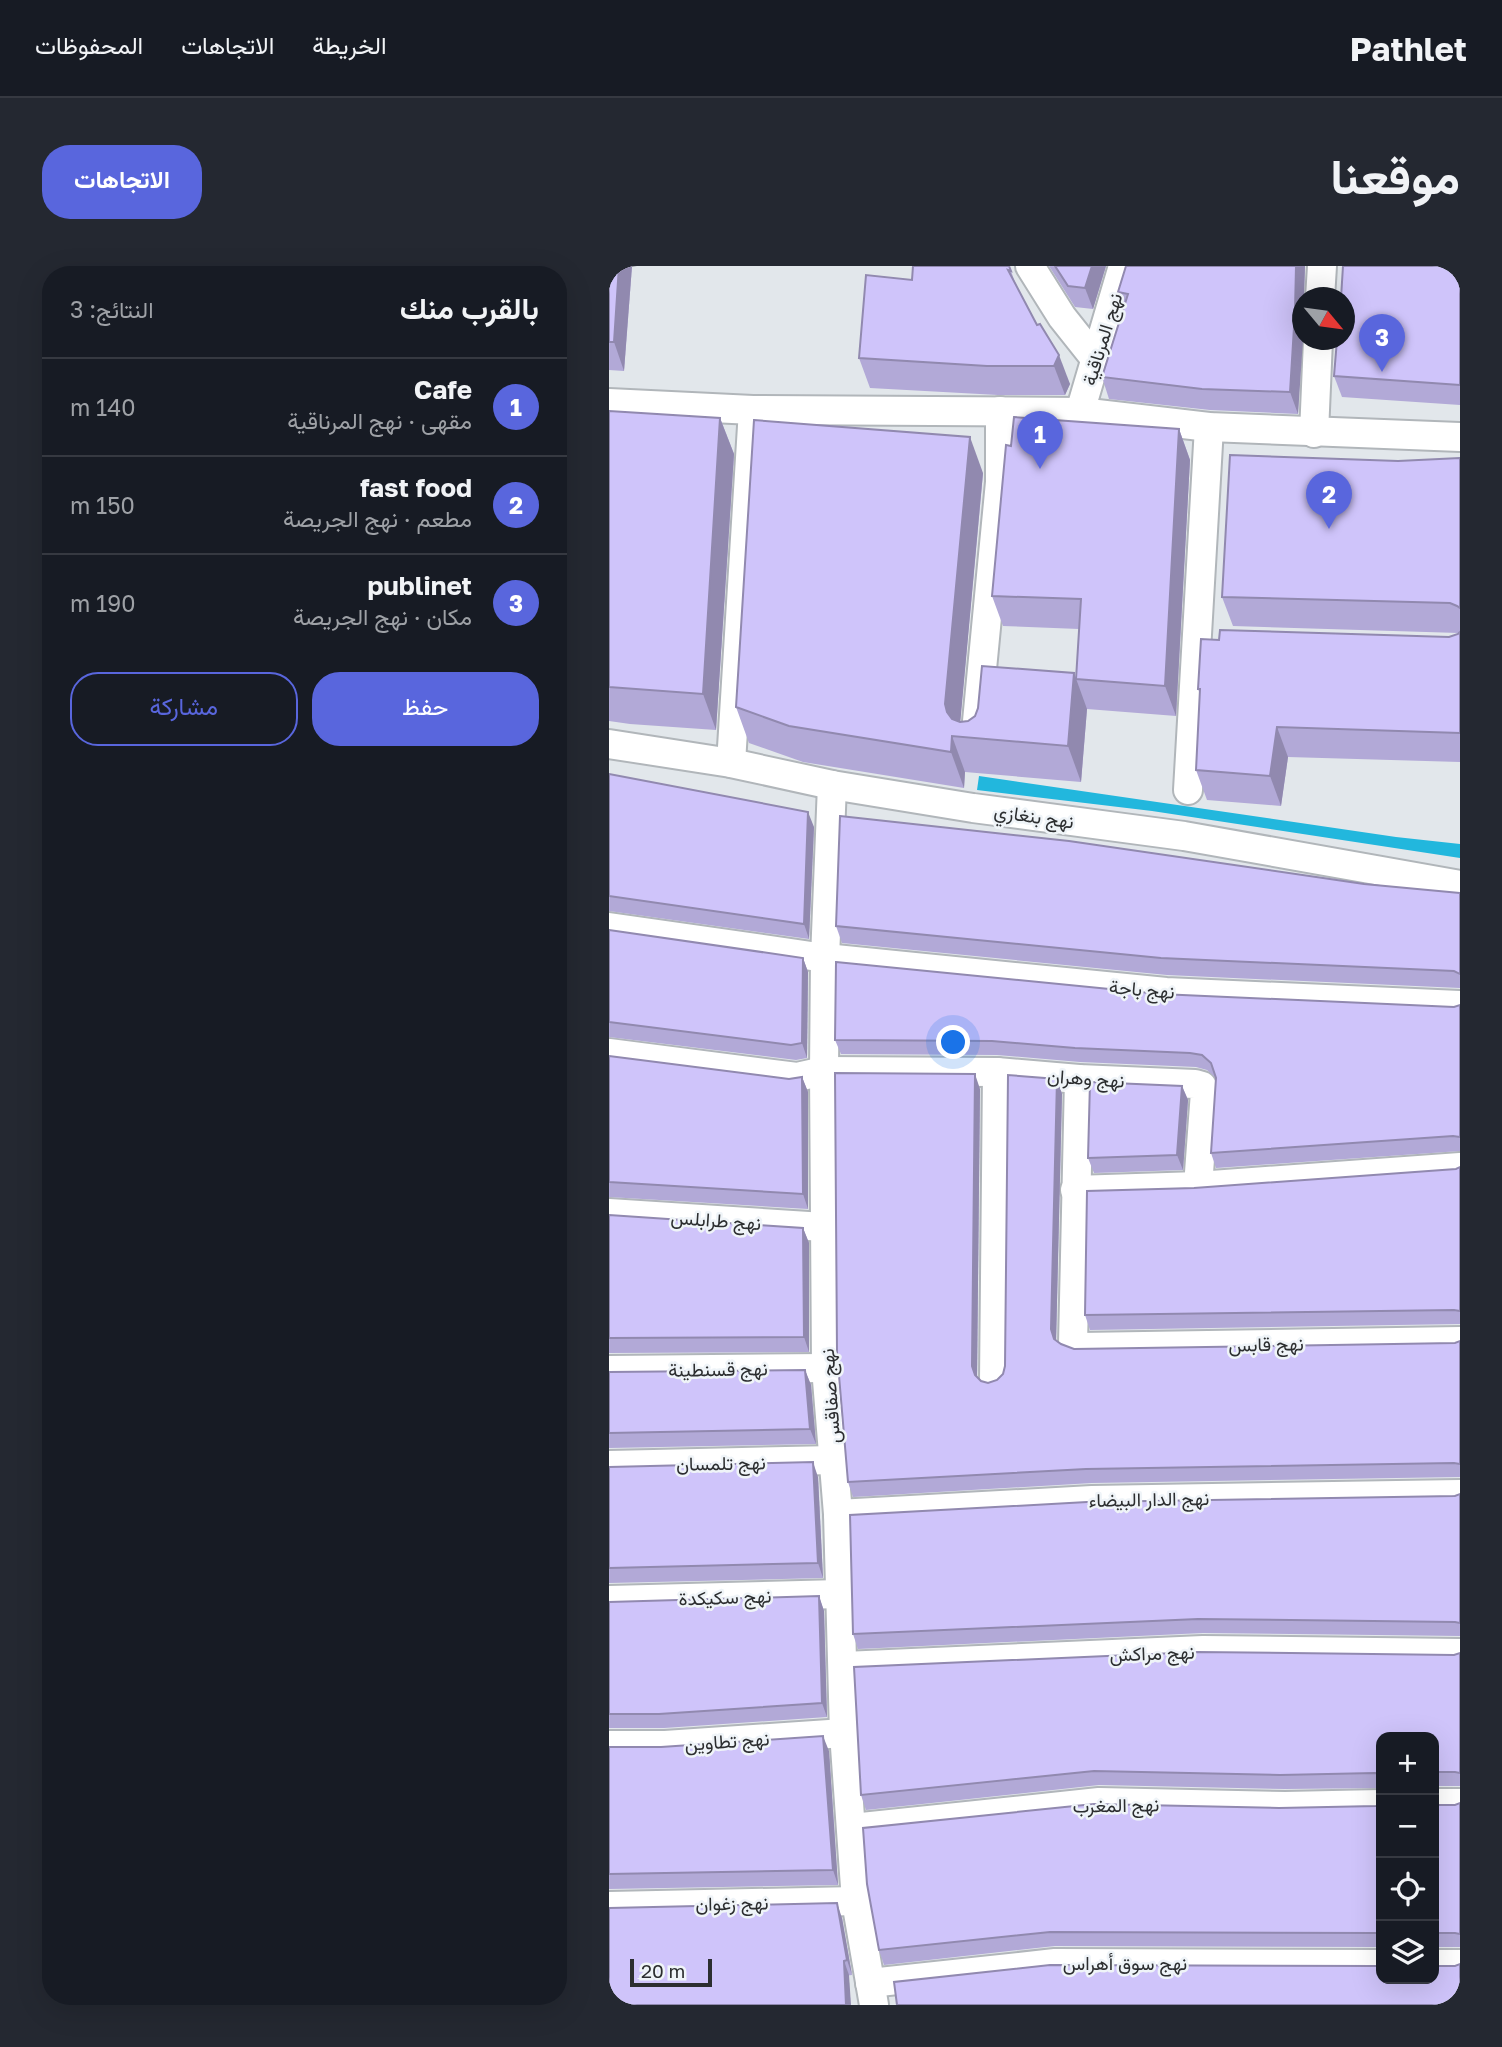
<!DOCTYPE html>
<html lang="ar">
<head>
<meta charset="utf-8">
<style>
	:root { --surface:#171b24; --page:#242831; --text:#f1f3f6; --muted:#9ea1a6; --line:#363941; --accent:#5966dd }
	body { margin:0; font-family:"Golos Text",Vazirmatn,sans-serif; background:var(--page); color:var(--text); direction:rtl }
	.controls { position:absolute; right:21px; bottom:21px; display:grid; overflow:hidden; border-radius:14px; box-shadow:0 7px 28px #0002 }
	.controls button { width:63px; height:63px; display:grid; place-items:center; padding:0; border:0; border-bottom:2px solid var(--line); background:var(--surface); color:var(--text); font:35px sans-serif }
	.compass { position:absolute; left:683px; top:21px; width:63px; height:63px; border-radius:50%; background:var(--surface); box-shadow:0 7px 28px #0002; rotate:119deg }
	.scale { position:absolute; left:21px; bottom:18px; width:82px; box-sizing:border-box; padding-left:7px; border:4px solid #2c2e30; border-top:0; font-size:19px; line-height:24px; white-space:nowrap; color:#2c2e30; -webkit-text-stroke:5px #eff4f8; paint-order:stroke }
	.you { position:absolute; left:345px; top:777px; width:24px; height:24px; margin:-18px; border:5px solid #fff; border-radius:50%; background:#1a73e8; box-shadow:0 0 0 10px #1a73e833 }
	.badge { display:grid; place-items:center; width:46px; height:46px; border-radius:50%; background:var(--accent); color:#fff; font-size:23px; font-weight:700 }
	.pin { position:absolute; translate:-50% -58px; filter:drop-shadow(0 2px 4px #0008) }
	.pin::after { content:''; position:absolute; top:37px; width:24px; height:21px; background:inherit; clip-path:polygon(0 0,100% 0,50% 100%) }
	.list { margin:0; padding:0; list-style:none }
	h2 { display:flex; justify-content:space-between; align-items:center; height:91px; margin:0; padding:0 28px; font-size:30px }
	h2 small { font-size:23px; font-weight:400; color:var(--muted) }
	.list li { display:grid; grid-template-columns:46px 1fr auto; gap:21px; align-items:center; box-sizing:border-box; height:98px; padding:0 28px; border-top:2px solid var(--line) }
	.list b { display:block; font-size:26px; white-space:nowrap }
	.list p { margin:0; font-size:23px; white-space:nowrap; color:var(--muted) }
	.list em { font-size:23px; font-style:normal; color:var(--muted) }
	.actions { display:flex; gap:14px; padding:21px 28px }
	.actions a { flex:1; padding:16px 0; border:2px solid var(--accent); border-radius:28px; text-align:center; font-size:24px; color:var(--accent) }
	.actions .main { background:var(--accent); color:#fff }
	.icon { flex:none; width:38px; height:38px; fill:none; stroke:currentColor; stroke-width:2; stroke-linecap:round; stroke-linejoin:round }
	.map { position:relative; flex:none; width:851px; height:1739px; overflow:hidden; direction:ltr; border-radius:28px }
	header { display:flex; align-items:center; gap:42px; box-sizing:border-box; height:98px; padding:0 35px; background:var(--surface); border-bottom:2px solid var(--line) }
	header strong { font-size:33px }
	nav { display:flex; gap:38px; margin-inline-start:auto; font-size:24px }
	.intro { display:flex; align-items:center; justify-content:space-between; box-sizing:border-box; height:168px; padding:0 42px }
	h1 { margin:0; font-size:49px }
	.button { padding:18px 32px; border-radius:28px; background:var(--accent); color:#fff; font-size:24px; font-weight:700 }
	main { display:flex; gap:42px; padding:0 42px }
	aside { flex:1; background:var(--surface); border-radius:28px; box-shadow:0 7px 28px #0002 }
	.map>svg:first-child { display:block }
	.water { fill:#22b7dd }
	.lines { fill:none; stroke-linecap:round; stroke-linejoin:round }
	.minor-casing { stroke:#b1b6ba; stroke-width:32 }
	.minor { stroke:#fff; stroke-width:28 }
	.wall { fill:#b2a9d7 }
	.shaded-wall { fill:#9189af }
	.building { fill:#cfc4fa; stroke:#9189af; stroke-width:2 }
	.labels { text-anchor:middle; stroke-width:5; stroke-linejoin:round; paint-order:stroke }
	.street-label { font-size:19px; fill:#2c2e30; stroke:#eff4f8 }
</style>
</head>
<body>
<header>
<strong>Pathlet</strong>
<nav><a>الخريطة</a><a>الاتجاهات</a><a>المحفوظات</a></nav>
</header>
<div class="intro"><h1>موقعنا</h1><a class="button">الاتجاهات</a></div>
<main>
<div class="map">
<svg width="851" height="1739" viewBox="0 0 851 1739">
	<rect width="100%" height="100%" fill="#e2e7eb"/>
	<!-- water -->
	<path class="water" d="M370,510L787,571L851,578V592L543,545L368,524Z"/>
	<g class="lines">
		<!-- minor casing -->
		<g class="minor-casing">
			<g id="minor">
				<path d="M421,0L453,51L488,95"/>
				<path d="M711,32L713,0"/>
				<path d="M0,137L144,144L471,146L600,161L851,171"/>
				<path d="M471,146L514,0"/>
				<path d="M705,167L709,74"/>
				<path d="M366,476L391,216V145"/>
				<path d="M0,478L122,497L223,519L364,542L575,570L851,619"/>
				<path d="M122,497L144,144"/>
				<path d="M223,519L216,692L215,805L217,1102L229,1248L235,1467L247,1635L265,1739"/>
				<path d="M579,524L600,161"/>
				<path d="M0,661L216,692L557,726L851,739"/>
				<path d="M0,787L188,811L215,805L388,806L470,813L586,818L593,820L596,826L589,920L851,901"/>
				<path d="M470,813L464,1078L471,1081L851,1075"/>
				<path d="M466,924L589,920"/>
				<path d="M0,947L215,961"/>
				<path d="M0,1104L217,1102"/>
				<path d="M385,1115L388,806"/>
				<path d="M0,1199L225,1194"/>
				<path d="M229,1248L483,1234L851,1228"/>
				<path d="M0,1334L231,1328"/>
				<path d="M235,1400L594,1384L851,1387"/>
				<path d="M0,1479H56L235,1467"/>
				<path d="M825,1537H851"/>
				<path d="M243,1562L490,1536L676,1540L772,1538"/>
				<path d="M0,1640L247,1635"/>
				<path d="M825,1698H851"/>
				<path d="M261,1717L446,1697L772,1698"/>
			</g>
		</g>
		<!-- minor -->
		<use href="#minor" class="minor"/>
	</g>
	<!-- wall -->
	<g class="wall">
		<path d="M0,0H23L15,105L0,104Z"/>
		<path d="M304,0L402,5L408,22L461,118L456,129H389L261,122L250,92L303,14Z"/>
		<path d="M440,0H497L484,43L466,41Z"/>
		<path d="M696,0L689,148L601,144L500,133L493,111L515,41L509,26Z"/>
		<path d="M851,0V139L733,131L725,110Z"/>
		<path d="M0,145L111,152L125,188L107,464L21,458L0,455Z"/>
		<path d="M570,163L581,194L567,450L478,443L472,516L356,506L355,522L194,496L140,477L127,441L374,207L351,456L359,455L465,407L467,413L470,363L394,360L383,330L402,180Z"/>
		<path d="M851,192V496L679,491L672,540L598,534L587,504L591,428L589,423L610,374L840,371L850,367L624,360L613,331L789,195Z"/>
		<path d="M0,508L205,561L200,673L0,645Z"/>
		<path d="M755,618L851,627V722L558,709L233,677L227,660Z"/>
		<path d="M0,664L194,692L199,706L198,792L187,794L0,771Z"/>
		<path d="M551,728L845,741L851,739V885L607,902L602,887L607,812L598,804L587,801L471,796L388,789L232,788L226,774Z"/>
		<path d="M0,790L180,813L193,811L199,826V943L0,931Z"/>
		<path d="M448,813L453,828L447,1075L452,1078L465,1083L846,1077L851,1075V1211L483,1217L244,1231L239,1216L371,823L368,1112L372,1115L379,1117L388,1114L394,1108Z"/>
		<path d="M573,820L579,834L574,904L485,907L479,892Z"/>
		<path d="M851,901V1058L481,1064L476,1049L585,922L847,903Z"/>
		<path d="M0,949L194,962L200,977V1086L0,1087Z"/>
		<path d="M196,1104L202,1119L207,1178L0,1182V1106Z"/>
		<path d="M0,1201L209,1211L214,1312L0,1317Z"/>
		<path d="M851,1228V1370L594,1367L249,1383L244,1368Z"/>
		<path d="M210,1330L215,1345L218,1451L55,1462H0V1336Z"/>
		<path d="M851,1387V1520H825V1471H772V1522L676,1523L490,1519L257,1544L252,1529Z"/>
		<path d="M0,1481L220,1485L229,1619L0,1623Z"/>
		<path d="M851,1537V1681H825V1539H846Z"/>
		<path d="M772,1538V1681L446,1680L275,1699L270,1684L670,1542L767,1540Z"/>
		<path d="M233,1652L243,1709L0,1739Z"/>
	</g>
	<!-- shaded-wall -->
	<g class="shaded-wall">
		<path d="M10,0H23L15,105L5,76Z"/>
		<path d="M483,0H497L484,43L476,22Z"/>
		<path d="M687,0H696L695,32H694V74L689,148L681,126Z"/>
		<path d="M450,89L461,118L456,129L445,100Z"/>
		<path d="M111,152L125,188L107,464L94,428Z"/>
		<path d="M570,163L581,194L567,450L556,420Z"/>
		<path d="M361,171L374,207L350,470L338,446L336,438Z"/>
		<path d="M465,407L478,443L472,516L459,480Z"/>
		<path d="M668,461L679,491L672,540L661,510Z"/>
		<path d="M343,470L356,506L355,522L342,486Z"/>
		<path d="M199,546L205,561L200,673L195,658Z"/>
		<path d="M194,692L199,706L198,792L193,777Z"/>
		<path d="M366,808L371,823L368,1115L363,1100Z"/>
		<path d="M193,811L199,826V943L194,928Z"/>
		<path d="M448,813L453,828L447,1078L442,1063Z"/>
		<path d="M573,820L579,834L574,904L568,889Z"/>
		<path d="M194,962L200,977V1086L195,1071Z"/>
		<path d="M196,1104L202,1119L207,1178L201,1163Z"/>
		<path d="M204,1196L209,1211L214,1312L209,1297Z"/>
		<path d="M210,1330L215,1345L218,1451L213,1437Z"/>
		<path d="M214,1470L220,1485L229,1619L224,1604Z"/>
		<path d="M228,1637L233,1652L243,1709L238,1694Z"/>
		<path d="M235,1695L240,1709L242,1739H237Z"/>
	</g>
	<!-- building -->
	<g class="building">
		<path d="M0,0H10L5,76H0Z"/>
		<path d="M304,0H400L402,5L399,4L428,59L431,58L450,89L445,100H378L250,92L257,9L303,14Z"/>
		<path d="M446,0H483L476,22L459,20Z"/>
		<path d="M517,0H687L686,45L681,126L593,123L493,111L519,28L509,26Z"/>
		<path d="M734,0H851V119L725,110L728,74H736V32H732Z"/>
		<path d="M0,145L111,152L94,428L0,421Z"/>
		<path d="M405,151L570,163L556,420L467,413L472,333L383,330L397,179L402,180Z"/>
		<path d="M145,154L361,171L336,438L338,446L343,453L351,456L359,455L366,450L369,442L373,400L465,407L459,480L343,470L342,486L180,460L127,441Z"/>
		<path d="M621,189L789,195L851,192V342L848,340L841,337L613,331Z"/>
		<path d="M611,364L840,371L849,368L851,366V467L668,461L661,510L587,504L591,423H589L592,373L610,374Z"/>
		<path d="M0,508L199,546L195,658L0,630Z"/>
		<path d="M231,550L460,575L755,618L851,627V708L845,705L552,692L227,660Z"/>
		<path d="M0,664L194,692L193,777L182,779L0,756Z"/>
		<path d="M227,696L551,728L845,741L851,739V871L844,870L602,887L607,812L602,797L593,789L581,787L466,782L383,775L226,774Z"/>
		<path d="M0,790L180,813L193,811L194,928L0,916Z"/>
		<path d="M226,807L366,808L363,1100L366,1109L372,1115L379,1117L388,1114L394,1108L396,1100L399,809L448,813L442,1063L445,1073L452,1078L465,1083L846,1077L851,1075V1198L845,1197L477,1203L239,1216L228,1086Z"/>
		<path d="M481,816L573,820L568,889L479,892Z"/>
		<path d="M851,901V1045L845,1044L476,1049L478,925L585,922L847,903Z"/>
		<path d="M0,949L194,962L195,1071L0,1072Z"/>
		<path d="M196,1104L201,1163L0,1167V1106Z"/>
		<path d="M204,1196L209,1297L0,1302V1201Z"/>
		<path d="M851,1228V1357L846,1356L589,1353L244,1368L241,1249L478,1236L846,1230Z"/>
		<path d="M210,1330L213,1437L50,1448H0V1336Z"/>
		<path d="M589,1386L845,1389L851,1387V1507L846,1506H825V1471H772V1508L766,1507L671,1509L485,1505L252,1529L245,1401Z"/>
		<path d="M214,1470L224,1604L0,1608V1481H52Z"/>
		<path d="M851,1537V1668L846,1667H825V1539H846Z"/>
		<path d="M485,1538L670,1542L767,1540L772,1538V1668L767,1667L441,1666L270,1684L258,1618L254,1562Z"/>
		<path d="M228,1637L238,1694L235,1695L237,1739H0V1642Z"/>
		<path d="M772,1698V1713H825V1700H846L851,1698V1739H288L285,1716L441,1699L767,1700Z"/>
	</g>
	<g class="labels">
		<!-- street labels -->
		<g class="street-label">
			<text transform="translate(493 73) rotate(-73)" y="7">نهج المرناقية</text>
			<text transform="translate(425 550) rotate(8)" y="7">نهج بنغازي</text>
			<text transform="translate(533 723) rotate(5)" y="7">نهج باجة</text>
			<text transform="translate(477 812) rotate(4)" y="7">نهج وهران</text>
			<text transform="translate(107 954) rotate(4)" y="7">نهج طرابلس</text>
			<text transform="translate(657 1078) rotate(-1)" y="7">نهج قابس</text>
			<text transform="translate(109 1103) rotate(-1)" y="7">نهج قسنطينة</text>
			<text transform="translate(221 1130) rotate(-94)" y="7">نهج صفاقس</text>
			<text transform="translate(112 1197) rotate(-1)" y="7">نهج تلمسان</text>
			<text transform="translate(540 1233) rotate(-1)" y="7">نهج الدار البيضاء</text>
			<text transform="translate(116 1331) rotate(-2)" y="7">نهج سكيكدة</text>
			<text transform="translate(543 1387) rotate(-2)" y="7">نهج مراكش</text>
			<text transform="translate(118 1475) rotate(-4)" y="7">نهج تطاوين</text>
			<text transform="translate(507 1539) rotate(-1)" y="7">نهج المغرب</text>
			<text transform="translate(123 1637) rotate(-1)" y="7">نهج زغوان</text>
			<text x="516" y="1704">نهج سوق أهراس</text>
		</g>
	</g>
</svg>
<div class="controls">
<button>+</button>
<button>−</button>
<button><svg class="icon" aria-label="locate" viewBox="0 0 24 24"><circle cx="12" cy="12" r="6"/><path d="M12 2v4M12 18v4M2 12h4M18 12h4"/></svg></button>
<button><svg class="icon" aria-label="layers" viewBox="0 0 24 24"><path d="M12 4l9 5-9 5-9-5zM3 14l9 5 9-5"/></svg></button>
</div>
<svg class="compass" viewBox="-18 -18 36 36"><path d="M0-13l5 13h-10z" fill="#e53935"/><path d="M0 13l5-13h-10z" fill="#9ea1a6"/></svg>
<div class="scale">20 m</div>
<div class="you"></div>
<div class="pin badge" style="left:431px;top:203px">1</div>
<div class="pin badge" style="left:720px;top:263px">2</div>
<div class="pin badge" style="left:773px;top:106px">3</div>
</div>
<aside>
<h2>بالقرب منك<small>النتائج: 3</small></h2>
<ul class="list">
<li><span class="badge">1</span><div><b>Cafe</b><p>مقهى · نهج المرناقية</p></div><em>140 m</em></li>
<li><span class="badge">2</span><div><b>fast food</b><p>مطعم · نهج الجريصة</p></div><em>150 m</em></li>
<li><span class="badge">3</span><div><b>publinet</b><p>مكان · نهج الجريصة</p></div><em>190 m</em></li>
</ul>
<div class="actions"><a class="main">حفظ</a><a>مشاركة</a></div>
</aside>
</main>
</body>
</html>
